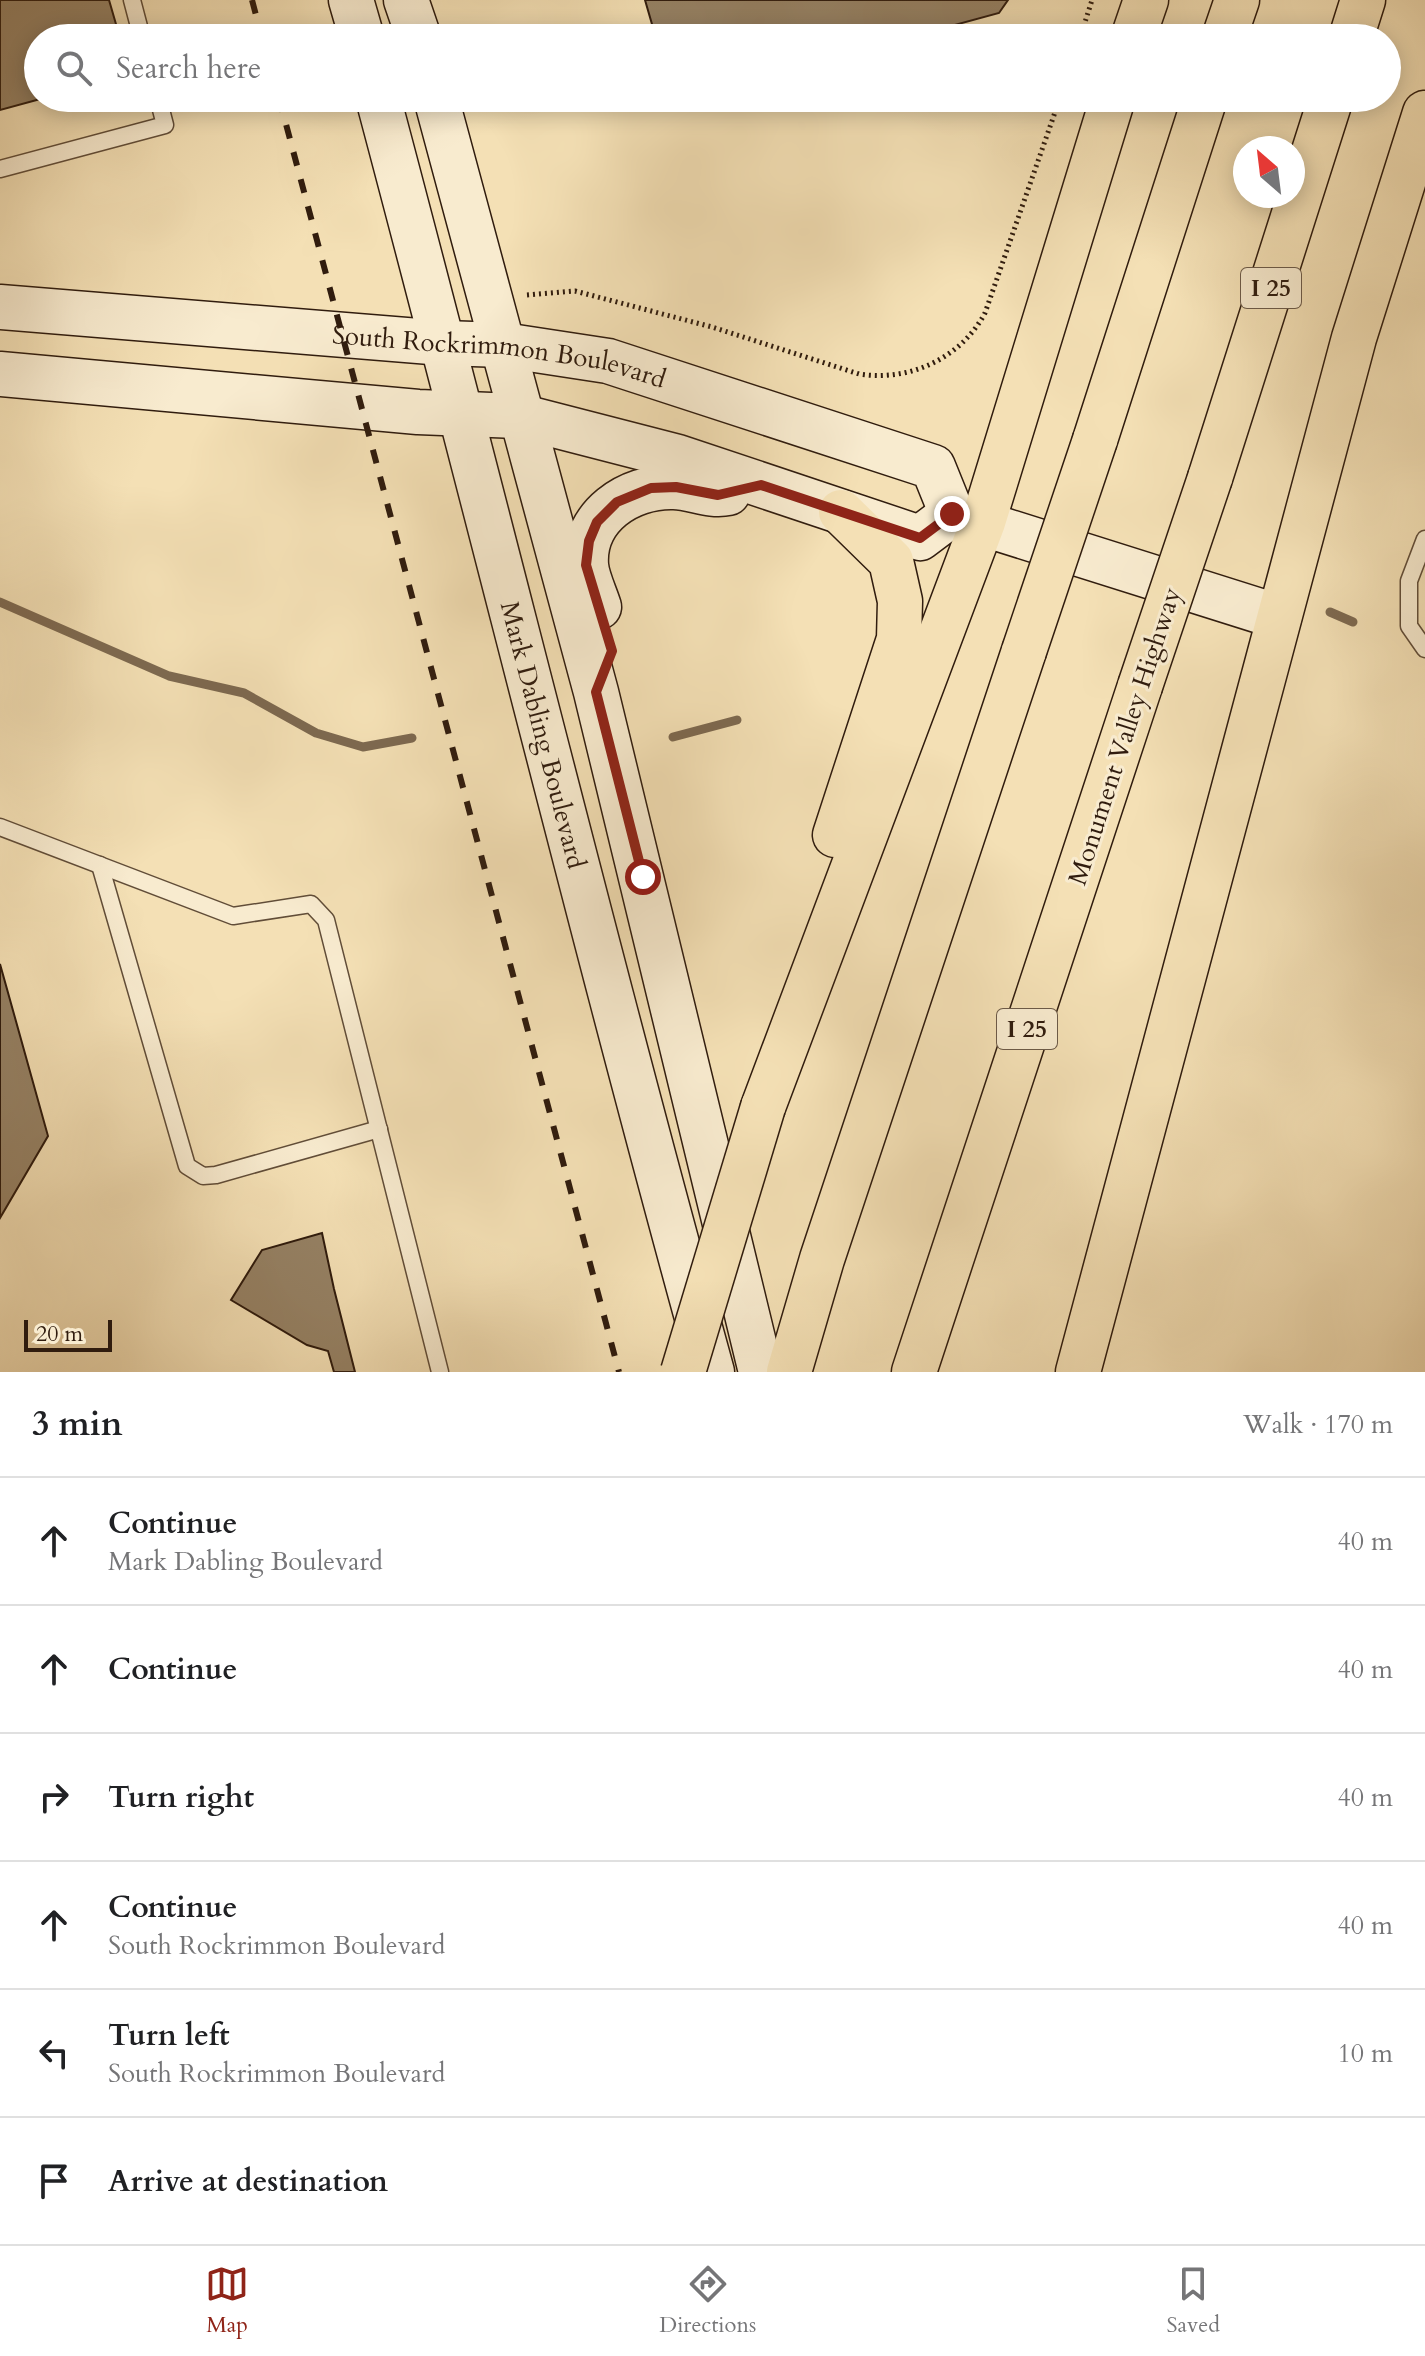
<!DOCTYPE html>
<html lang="en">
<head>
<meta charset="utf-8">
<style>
	:root { --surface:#fff; --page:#f6f6f6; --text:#202124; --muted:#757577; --line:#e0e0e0; --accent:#8f2418 }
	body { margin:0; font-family:Cardo,serif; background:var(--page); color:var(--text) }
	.compass { position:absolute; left:1233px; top:136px; width:72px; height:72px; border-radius:50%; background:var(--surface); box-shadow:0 4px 20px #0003; rotate:332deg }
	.scale { position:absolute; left:24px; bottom:20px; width:88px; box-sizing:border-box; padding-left:8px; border:4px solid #301c0e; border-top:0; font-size:22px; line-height:28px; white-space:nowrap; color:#301c0e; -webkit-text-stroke:6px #f8ebcf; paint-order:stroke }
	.stop { position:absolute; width:24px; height:24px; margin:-18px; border:6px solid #8f2418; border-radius:50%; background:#fff }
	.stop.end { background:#8f2418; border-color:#fff; box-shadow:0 2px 8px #0008 }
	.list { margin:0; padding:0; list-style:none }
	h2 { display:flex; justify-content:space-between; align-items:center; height:104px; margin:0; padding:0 32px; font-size:34px }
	h2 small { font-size:26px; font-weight:400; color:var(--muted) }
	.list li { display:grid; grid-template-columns:52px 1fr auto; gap:24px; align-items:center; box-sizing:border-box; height:128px; padding:0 32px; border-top:2px solid var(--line) }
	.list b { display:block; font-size:30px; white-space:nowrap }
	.list p { margin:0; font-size:26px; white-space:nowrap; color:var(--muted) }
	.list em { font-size:26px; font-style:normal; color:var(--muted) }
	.icon { flex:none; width:44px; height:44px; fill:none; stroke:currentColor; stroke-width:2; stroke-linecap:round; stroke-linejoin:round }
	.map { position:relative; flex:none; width:1425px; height:1372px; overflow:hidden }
	.search { position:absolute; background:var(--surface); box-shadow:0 4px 20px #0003; left:24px; right:24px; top:24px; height:88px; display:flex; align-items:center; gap:20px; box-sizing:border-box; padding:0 28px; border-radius:44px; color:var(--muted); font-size:30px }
	.sheet { height:872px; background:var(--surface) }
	nav { display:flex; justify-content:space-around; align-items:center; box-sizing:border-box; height:112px; border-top:2px solid var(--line); background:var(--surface); font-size:22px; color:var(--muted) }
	nav a { display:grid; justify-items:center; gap:4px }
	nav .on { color:var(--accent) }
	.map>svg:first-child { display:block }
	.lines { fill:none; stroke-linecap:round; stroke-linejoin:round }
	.stream { stroke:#7d6950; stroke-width:9 }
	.building { fill:#968265; stroke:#301c0e; stroke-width:2 }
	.lane-casing { stroke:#614d38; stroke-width:19 }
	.secondary-casing { stroke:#301c0e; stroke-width:47 }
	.highway-casing { stroke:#301c0e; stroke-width:47 }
	.path { stroke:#301c0e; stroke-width:5; stroke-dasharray:2 4; stroke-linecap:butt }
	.lane { stroke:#f8ebcf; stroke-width:16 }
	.secondary { stroke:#f8ebcf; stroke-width:44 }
	.highway { stroke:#f4e0b5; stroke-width:44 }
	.rail { stroke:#301c0e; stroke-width:6; stroke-dasharray:14 14; stroke-linecap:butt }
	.highway-bridge-casing { stroke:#301c0e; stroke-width:47; stroke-linecap:butt }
	.highway-bridge { stroke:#f4e0b5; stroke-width:44 }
	.route { stroke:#8f2418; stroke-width:10 }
	.labels { text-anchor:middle; stroke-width:6; stroke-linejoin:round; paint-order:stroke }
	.shield { fill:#f8ebcf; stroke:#6c5a48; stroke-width:2 }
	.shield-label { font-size:24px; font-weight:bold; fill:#301c0e }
	.street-label { font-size:26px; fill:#301c0e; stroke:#f8ebcf }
</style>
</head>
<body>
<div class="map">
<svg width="1425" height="1372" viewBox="0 0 1425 1372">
	<rect width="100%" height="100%" fill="#f4e0b5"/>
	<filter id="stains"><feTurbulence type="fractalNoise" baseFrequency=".0025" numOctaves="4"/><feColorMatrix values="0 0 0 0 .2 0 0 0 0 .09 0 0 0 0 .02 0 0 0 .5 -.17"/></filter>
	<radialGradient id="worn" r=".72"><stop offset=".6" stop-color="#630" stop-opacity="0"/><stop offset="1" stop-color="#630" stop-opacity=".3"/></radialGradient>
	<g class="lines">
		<!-- stream -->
		<g class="stream">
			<path d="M0,602L169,676L244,693L316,733L363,747L412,738"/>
			<path d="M1330,612L1353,622"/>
			<path d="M673,737L737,720"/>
		</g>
	</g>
	<!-- building -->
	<g class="building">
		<path d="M0,0H109L120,38H38V98H44L0,110Z"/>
		<path d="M645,0H1008L999,13L907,38H656Z"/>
		<path d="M0,964L48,1136L0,1218Z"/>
		<path d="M322,1233L334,1289L355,1372H334L328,1351L307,1345L231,1300L262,1250Z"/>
	</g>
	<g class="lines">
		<!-- lane casing -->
		<g class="lane-casing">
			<g id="lane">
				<path d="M132,0L142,38"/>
				<path d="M0,169L165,125L158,98"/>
				<path d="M1425,539L1409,581V626L1425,649"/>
				<path d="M0,827L233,916L311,904L326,920L440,1372"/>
				<path d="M100,865L187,1166L203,1176L216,1175L379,1129"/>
			</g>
		</g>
		<!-- secondary casing -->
		<g class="secondary-casing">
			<g id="secondary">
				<path d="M351,0L362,38"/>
				<path d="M406,0L419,38"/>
				<path id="s1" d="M378,98C491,522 595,949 712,1372"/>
				<path d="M436,98L596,692L761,1372"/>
				<path id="s2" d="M0,307L443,343L503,345L608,361L933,467L952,514"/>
				<path d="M0,374L418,412L519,416L678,457L920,538L952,514"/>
				<path d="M952,514L1279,617"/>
				<path d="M599,607C595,594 587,578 586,565C583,516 629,486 673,487C692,487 709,497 728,493"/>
			</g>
		</g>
		<!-- highway casing -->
		<g class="highway-casing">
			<g id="highway">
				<path d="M1133,38L1146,0"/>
				<path d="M1224,38L1237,0"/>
				<path d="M1351,38L1363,0"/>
				<path d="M1095,440L1205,98"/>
				<path d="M1210,478L1331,98"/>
				<path d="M835,835L899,639L900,601L891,561L841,512"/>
				<path d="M763,1107L983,522L1113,98"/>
				<path d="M789,1372L822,1259L1024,651"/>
				<path d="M914,1372L1140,686"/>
				<path d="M1078,1372L1354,338L1425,113"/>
			</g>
		</g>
		<!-- path -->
		<g class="path">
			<path d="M1080,38L1092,0"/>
			<path d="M527,295L575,291L712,327L859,374C910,382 961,358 985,313L1060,98"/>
		</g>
		<!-- lane -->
		<use href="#lane" class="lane"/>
		<!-- secondary -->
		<use href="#secondary" class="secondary"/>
		<!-- highway -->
		<use href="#highway" class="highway"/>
		<!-- rail -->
		<g class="rail">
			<path d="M252,0L262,38"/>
			<path d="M279,98L619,1372"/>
		</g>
		<!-- highway-bridge casing -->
		<g class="highway-bridge-casing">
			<g id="highway-bridge">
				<path d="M1024,651L1095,440"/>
				<path d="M1140,686L1210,478"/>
				<path d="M683,1372L763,1107"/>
			</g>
		</g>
		<!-- highway-bridge -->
		<use href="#highway-bridge" class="highway-bridge"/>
	</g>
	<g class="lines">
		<!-- route -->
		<path class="route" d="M643,877L596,692L612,651L586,565L589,541L597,522L617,502L651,488L676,487L718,495L761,485L920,538L952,514"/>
	</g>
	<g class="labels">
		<!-- shield labels -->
		<g class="shield">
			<rect x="1241" y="268" width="60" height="40" rx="6"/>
			<rect x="997" y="1009" width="60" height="40" rx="6"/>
		</g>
		<g class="shield-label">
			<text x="1271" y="296">I 25</text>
			<text x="1027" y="1037">I 25</text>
		</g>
		<!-- street labels -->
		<g class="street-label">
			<text dy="9" stroke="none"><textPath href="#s2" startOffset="502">South Rockrimmon Boulevard</textPath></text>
			<text dy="9" stroke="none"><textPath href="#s1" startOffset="658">Mark Dabling Boulevard</textPath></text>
			<text transform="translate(1124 736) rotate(-72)" y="9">Monument Valley Highway</text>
		</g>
	</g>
	<rect width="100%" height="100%" filter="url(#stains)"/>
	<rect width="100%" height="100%" fill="url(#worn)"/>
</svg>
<svg class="compass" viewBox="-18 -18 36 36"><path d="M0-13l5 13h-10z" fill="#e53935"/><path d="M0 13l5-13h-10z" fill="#757577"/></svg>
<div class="scale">20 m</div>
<div class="stop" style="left:643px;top:877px"></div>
<div class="stop end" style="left:952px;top:514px"></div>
<div class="search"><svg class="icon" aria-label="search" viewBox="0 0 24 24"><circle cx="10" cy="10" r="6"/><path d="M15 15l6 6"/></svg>Search here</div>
</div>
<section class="sheet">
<h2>3 min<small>Walk · 170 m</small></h2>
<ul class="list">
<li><svg class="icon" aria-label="ahead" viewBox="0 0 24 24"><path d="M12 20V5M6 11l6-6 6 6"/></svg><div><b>Continue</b><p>Mark Dabling Boulevard</p></div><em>40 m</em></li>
<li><svg class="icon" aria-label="ahead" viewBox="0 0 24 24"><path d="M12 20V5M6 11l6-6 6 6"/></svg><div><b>Continue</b></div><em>40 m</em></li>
<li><svg class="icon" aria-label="right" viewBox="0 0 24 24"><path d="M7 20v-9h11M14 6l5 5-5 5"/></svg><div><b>Turn right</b></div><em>40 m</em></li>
<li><svg class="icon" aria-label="ahead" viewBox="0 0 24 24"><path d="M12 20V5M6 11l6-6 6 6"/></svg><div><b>Continue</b><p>South Rockrimmon Boulevard</p></div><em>40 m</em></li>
<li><svg class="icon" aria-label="left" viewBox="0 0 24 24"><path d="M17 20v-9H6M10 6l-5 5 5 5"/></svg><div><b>Turn left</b><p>South Rockrimmon Boulevard</p></div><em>10 m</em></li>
<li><svg class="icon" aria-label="arrive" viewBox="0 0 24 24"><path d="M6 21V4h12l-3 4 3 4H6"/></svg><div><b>Arrive at destination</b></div></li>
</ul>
</section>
<nav>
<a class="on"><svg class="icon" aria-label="map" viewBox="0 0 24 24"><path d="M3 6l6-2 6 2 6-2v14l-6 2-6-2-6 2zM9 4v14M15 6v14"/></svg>Map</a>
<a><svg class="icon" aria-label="directions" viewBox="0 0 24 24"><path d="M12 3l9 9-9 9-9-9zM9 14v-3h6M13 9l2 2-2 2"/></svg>Directions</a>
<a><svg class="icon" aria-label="saved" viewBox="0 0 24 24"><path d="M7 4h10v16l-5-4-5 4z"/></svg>Saved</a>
</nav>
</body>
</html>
